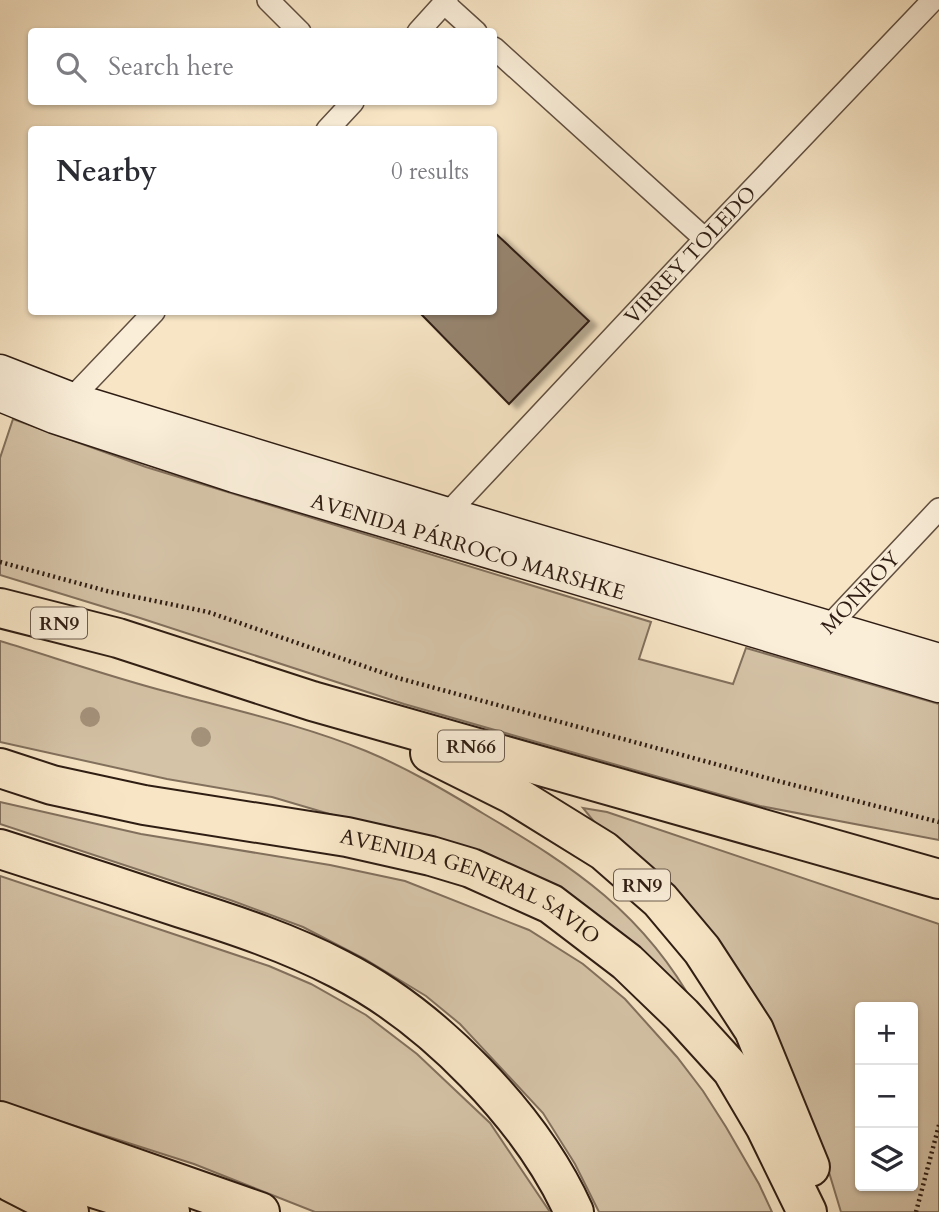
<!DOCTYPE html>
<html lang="en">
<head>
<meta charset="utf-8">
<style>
	:root { --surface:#fff; --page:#f7f7f7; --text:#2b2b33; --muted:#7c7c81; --line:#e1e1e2 }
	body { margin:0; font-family:Cardo,serif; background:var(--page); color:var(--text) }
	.controls { position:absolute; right:21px; bottom:21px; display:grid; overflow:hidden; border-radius:7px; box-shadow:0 2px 5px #0004 }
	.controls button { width:63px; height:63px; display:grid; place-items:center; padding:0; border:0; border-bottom:2px solid var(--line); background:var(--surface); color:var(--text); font:35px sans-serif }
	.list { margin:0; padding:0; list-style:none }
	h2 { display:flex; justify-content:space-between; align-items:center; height:91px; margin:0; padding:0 28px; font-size:30px }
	h2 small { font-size:23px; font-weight:400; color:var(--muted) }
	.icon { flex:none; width:38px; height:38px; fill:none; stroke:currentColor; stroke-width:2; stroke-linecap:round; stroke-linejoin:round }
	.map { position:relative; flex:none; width:939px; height:1212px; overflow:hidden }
	.search { position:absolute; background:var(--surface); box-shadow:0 2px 5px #0004; left:28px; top:28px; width:469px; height:77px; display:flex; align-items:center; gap:18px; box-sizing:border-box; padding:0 24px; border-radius:7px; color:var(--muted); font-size:26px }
	.panel { position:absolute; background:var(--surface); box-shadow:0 2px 5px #0004; left:28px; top:126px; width:469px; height:189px; border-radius:7px }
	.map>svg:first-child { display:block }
	.green { fill:#d5c3a7; stroke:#82705d; stroke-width:2; fill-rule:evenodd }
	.building { fill:#978570; stroke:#2f1d13; stroke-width:2; filter:url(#shadow) }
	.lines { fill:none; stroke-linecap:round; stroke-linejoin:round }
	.street-casing { stroke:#614f40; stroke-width:24 }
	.secondary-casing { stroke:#2f1d13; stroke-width:33 }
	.highway-casing { stroke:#2f1d13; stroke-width:42 }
	.path { stroke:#2f1d13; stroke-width:4.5; stroke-dasharray:2 3.5; stroke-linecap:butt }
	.street { stroke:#faeed9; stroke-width:21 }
	.secondary { stroke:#faeed9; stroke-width:30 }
	.highway { stroke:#f7e5c5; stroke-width:38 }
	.tree { fill:#a4927b }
	.labels { text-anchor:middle; stroke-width:7; stroke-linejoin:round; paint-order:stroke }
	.shield { fill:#faeed9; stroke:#6c5c4e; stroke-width:2 }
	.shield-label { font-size:19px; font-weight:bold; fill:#2f1d13 }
	.street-label { font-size:21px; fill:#2f1d13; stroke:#faeed9 }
</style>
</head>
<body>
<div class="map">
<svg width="939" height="1212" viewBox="0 0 939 1212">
	<defs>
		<filter id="shadow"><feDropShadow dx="8" dy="4.5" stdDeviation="2" flood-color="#0004"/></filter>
	</defs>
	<rect width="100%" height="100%" fill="#f7e5c5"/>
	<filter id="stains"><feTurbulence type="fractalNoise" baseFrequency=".00286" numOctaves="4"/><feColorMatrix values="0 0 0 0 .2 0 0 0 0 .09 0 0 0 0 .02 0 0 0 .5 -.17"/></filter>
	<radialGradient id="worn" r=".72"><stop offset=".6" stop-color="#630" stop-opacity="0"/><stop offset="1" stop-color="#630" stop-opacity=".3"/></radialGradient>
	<!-- green -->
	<g class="green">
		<path d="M13,419L146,467L651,622L639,659L733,684L746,648L939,704V840L760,806L404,704L140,618L0,575V458Z"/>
		<path d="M0,641C56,658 111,677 168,692C234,710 303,725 366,751C407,768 446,791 484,814C574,867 644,913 696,1008L401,831L333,815L272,797L167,779L0,742Z"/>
		<path d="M0,802L141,834L330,865L405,881L529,930L583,964L625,999L677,1057L703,1091L726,1127L759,1184L772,1212H599L575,1164L543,1113L460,1024L426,996L365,959L303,927L233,901L0,824Z"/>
		<path d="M583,808L607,812L939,924V1212H841L828,1169L605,835ZM860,1007H913V1186H860Z"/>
		<path d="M0,876L269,966L311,984L366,1015L417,1054L490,1123L550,1212H315L194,1164L0,1102Z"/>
	</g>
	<!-- building -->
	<path class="building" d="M494,232L589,321L509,404L419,312H494Z"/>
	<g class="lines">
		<!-- street casing -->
		<g class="street-casing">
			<g id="street">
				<path d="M268,0L300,32"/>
				<path d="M444,3L476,32"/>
				<path d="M418,32L447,0"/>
				<path d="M494,48L705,239"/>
				<path d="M327,130L353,102"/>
				<path d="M72,398L154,312"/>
				<path id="s1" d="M448,513L705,239L933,0"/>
				<path id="s2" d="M822,636L828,627L939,509"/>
			</g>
		</g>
		<!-- secondary casing -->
		<g class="secondary-casing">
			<g id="secondary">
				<path d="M0,370L72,398L448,513L939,659"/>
				<path id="s3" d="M0,396L54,418L234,477L939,687"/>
			</g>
		</g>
		<!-- highway casing -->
		<g class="highway-casing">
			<g id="highway">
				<path d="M0,608L118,638L312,701L939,879"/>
				<path d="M430,753L512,794L604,851L660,900L702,950L754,1030L810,1167"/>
				<path id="s4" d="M0,768L52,785L144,805L347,837L431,856L471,868L551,904L627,962L682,1015L732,1070L765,1126L807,1212"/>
				<path d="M0,849C60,868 121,888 181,908C235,925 289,943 339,969C432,1016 531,1117 574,1212"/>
				<path d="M0,1121L260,1212"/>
				<path d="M0,1159L170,1212"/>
				<path d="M11,1182L69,1212"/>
			</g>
		</g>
		<!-- path -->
		<g class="path">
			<path d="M0,562L107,591L208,612L398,678L778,781L939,822"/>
			<path d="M916,1212L939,1125"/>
		</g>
		<!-- street -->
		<use href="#street" class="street"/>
		<!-- secondary -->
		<use href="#secondary" class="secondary"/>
		<!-- highway -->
		<use href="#highway" class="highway"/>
	</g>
	<!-- trees -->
	<g class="tree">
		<circle cx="90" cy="717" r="10"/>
		<circle cx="201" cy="737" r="10"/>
	</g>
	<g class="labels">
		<!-- shield labels -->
		<g class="shield">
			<rect x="31" y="607.5" width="56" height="31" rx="5"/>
			<rect x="438" y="730.5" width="66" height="31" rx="5"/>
			<rect x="614" y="869.5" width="56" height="31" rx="5"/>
		</g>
		<g class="shield-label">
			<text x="59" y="630">RN9</text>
			<text x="471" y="753">RN66</text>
			<text x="642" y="892">RN9</text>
		</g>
		<!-- street labels -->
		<g class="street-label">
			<text dy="7" stroke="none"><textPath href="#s1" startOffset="354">VIRREY TOLEDO</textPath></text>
			<text dy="7" stroke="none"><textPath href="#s3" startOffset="492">AVENIDA PÁRROCO MARSHKE</textPath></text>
			<text dy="7" stroke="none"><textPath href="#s2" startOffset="58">MONROY</textPath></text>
			<text dy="7" stroke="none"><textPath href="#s4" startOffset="488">AVENIDA GENERAL SAVIO</textPath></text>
		</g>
	</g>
	<rect width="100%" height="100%" filter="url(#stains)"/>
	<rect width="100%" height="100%" fill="url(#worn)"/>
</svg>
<div class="controls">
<button>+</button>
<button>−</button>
<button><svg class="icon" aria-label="layers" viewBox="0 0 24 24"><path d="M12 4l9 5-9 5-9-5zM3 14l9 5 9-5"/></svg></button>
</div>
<div class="search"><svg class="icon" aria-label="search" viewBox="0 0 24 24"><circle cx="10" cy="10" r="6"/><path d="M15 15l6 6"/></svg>Search here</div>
<section class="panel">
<h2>Nearby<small>0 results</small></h2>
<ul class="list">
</ul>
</section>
</div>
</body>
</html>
